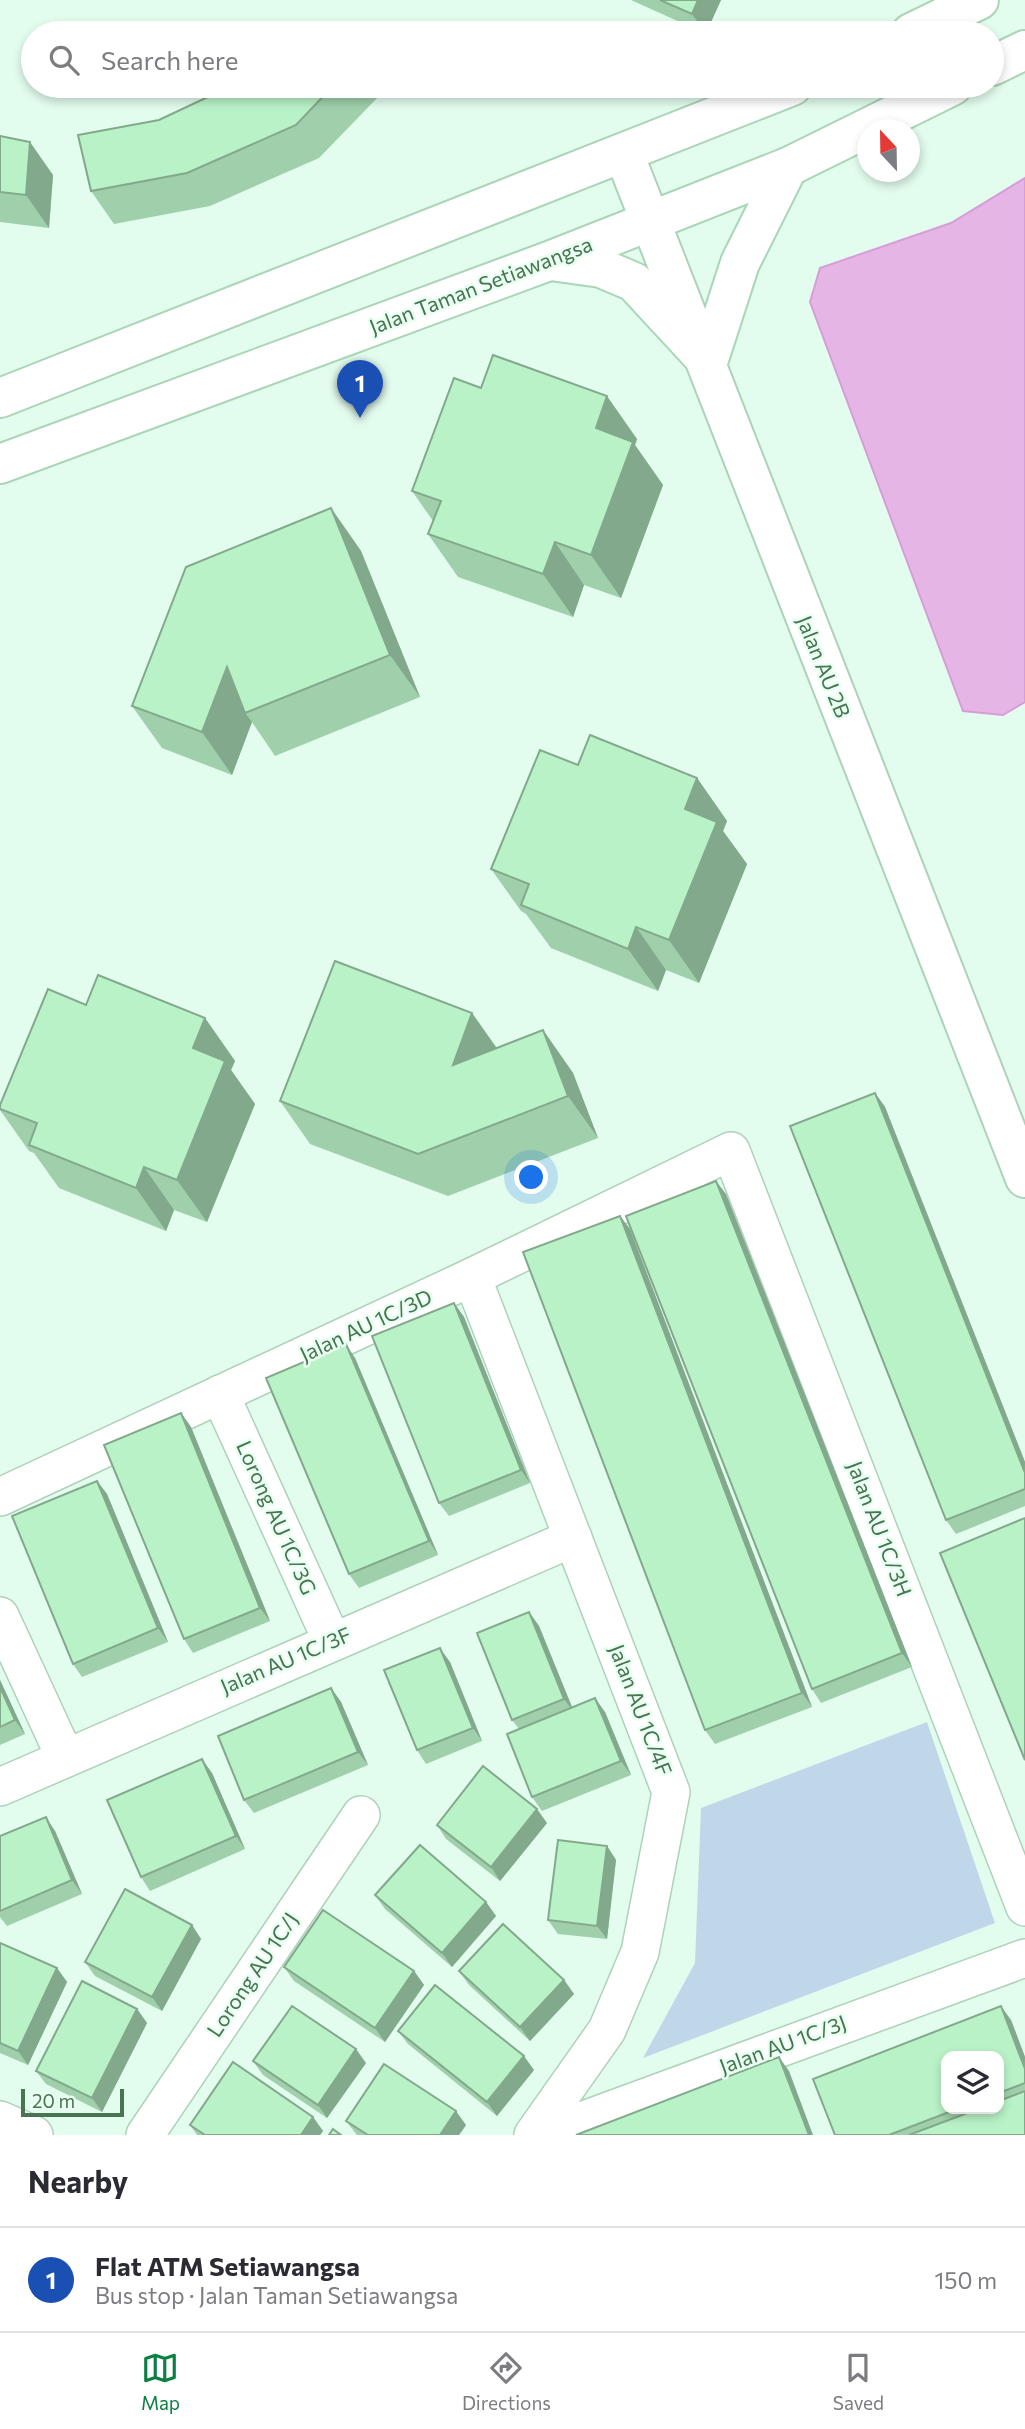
<!DOCTYPE html>
<html lang="en">
<head>
<meta charset="utf-8">
<style>
	:root { --surface:#fff; --page:#f7f7f7; --text:#2b2b33; --muted:#7c7c81; --line:#e1e1e2; --accent:#0b8043 }
	body { margin:0; font-family:Commissioner,sans-serif; background:var(--page); color:var(--text) }
	.controls { position:absolute; right:21px; bottom:21px; display:grid; overflow:hidden; border-radius:14px; box-shadow:0 4px 10px #0003 }
	.controls button { width:63px; height:63px; display:grid; place-items:center; padding:0; border:0; border-bottom:2px solid var(--line); background:var(--surface); color:var(--text); font:35px sans-serif }
	.compass { position:absolute; left:857px; top:119px; width:63px; height:63px; border-radius:50%; background:var(--surface); box-shadow:0 4px 10px #0003; rotate:338deg }
	.scale { position:absolute; left:21px; bottom:18px; width:103px; box-sizing:border-box; padding-left:7px; border:4px solid #487451; border-top:0; font-size:19px; line-height:24px; white-space:nowrap; color:#487451; -webkit-text-stroke:5px #e8fff2; paint-order:stroke }
	.you { position:absolute; left:532px; top:1178px; width:24px; height:24px; margin:-18px; border:5px solid #fff; border-radius:50%; background:#1a73e8; box-shadow:0 0 0 10px #1a73e833 }
	.badge { display:grid; place-items:center; width:46px; height:46px; border-radius:50%; background:var(--accent); color:#fff; font-size:23px; font-weight:700 }
	.pin { position:absolute; translate:-50% -58px; filter:drop-shadow(0 2px 4px #0008) }
	.pin::after { content:''; position:absolute; top:37px; width:24px; height:21px; background:inherit; clip-path:polygon(0 0,100% 0,50% 100%) }
	.list { margin:0; padding:0; list-style:none }
	h2 { display:flex; justify-content:space-between; align-items:center; height:91px; margin:0; padding:0 28px; font-size:30px }
	h2 small { font-size:23px; font-weight:400; color:var(--muted) }
	.list li { display:grid; grid-template-columns:46px 1fr auto; gap:21px; align-items:center; box-sizing:border-box; height:105px; padding:0 28px; border-top:2px solid var(--line) }
	.list b { display:block; font-size:26px; white-space:nowrap }
	.list p { margin:0; font-size:23px; white-space:nowrap; color:var(--muted) }
	.list em { font-size:23px; font-style:normal; color:var(--muted) }
	.icon { flex:none; width:38px; height:38px; fill:none; stroke:currentColor; stroke-width:2; stroke-linecap:round; stroke-linejoin:round }
	.map { position:relative; flex:none; width:1025px; height:2135px; overflow:hidden }
	.search { position:absolute; background:var(--surface); box-shadow:0 4px 10px #0003; left:21px; right:21px; top:21px; height:77px; display:flex; align-items:center; gap:18px; box-sizing:border-box; padding:0 24px; border-radius:38px; color:var(--muted); font-size:26px }
	.sheet { height:196px; background:var(--surface) }
	nav { display:flex; justify-content:space-around; align-items:center; box-sizing:border-box; height:98px; border-top:2px solid var(--line); background:var(--surface); font-size:19px; color:var(--muted) }
	nav a { display:grid; justify-items:center; gap:4px }
	nav .on { color:var(--accent) }
	.map>svg:first-child { display:block }
	.green { fill:#c0d7e9 }
	.water { fill:#e5b6e5; stroke:#d79dd7; stroke-width:2 }
	.lines { fill:none; stroke-linecap:round; stroke-linejoin:round }
	.minor-casing { stroke:#aed2b9; stroke-width:40 }
	.tertiary-casing { stroke:#aed2b9; stroke-width:42 }
	.secondary-casing { stroke:#abd5b7; stroke-width:42 }
	.minor { stroke:#fff; stroke-width:37 }
	.tertiary { stroke:#fff; stroke-width:38 }
	.secondary { stroke:#fff; stroke-width:38 }
	.wall { fill:#9fd0ab; fill-rule:evenodd }
	.shaded-wall { fill:#82a98b }
	.building { fill:#b9f2c7; stroke:#82a98b; stroke-width:2 }
	.labels { text-anchor:middle; stroke-width:5; stroke-linejoin:round; paint-order:stroke }
	.street-label { font-size:21px; fill:#487451; stroke:#e8fff2 }
</style>
</head>
<body>
<div class="map">
<svg width="1025" height="2135" viewBox="0 0 1025 2135">
	<rect width="100%" height="100%" fill="#e2fcee"/>
	<!-- green -->
	<path class="green" d="M927,1722L995,1923L643,2058L695,1963L701,1808Z"/>
	<!-- water -->
	<path class="water" d="M1025,178V702L1003,715L963,711L810,302L820,268L951,223Z"/>
	<g class="lines">
		<!-- minor casing -->
		<g class="minor-casing">
			<g id="minor">
				<path d="M472,1277L671,1792L640,1952L607,2030L533,2135"/>
				<path d="M220,1394L332,1641"/>
				<path d="M0,1497L472,1277L731,1151L1025,1907"/>
				<path d="M0,1616L65,1757"/>
				<path d="M0,1787L573,1538"/>
				<path d="M0,2120L34,2135"/>
				<path d="M145,2135L361,1815"/>
				<path d="M543,2135L1025,1958"/>
			</g>
		</g>
		<!-- tertiary casing -->
		<g class="tertiary-casing">
			<path id="tertiary" d="M624,154L1025,1178"/>
		</g>
		<!-- secondary casing -->
		<g class="secondary-casing">
			<g id="secondary">
				<path d="M911,33L979,0"/>
				<path d="M992,66L1025,50"/>
				<path d="M551,261L601,268L634,282L708,362L740,263L788,167"/>
				<path d="M0,398L792,86"/>
				<path d="M0,464L549,261L788,167L952,86"/>
			</g>
		</g>
		<!-- minor -->
		<use href="#minor" class="minor"/>
		<!-- tertiary -->
		<use href="#tertiary" class="tertiary"/>
		<!-- secondary -->
		<use href="#secondary" class="secondary"/>
	</g>
	<!-- wall -->
	<g class="wall">
		<path d="M631,0H721L706,33H704Z"/>
		<path d="M231,86H373L380,95L319,158L210,206L114,224L91,191L159,120Z"/>
		<path d="M0,136L53,175L49,228L0,222Z"/>
		<path d="M481,388L637,439L635,445L663,485L621,598L584,585L573,617L458,577L428,534L433,521L412,491Z"/>
		<path d="M331,508L361,551L420,697L275,756L252,722L232,775L162,748L132,706Z"/>
		<path d="M578,765L697,778L727,821L723,831L747,864L699,983L666,970L658,991L551,948L526,914L521,911L491,869Z"/>
		<path d="M86,1005L205,1018L235,1061L231,1070L255,1104L207,1222L174,1210L166,1231L59,1188L34,1153L29,1151L0,1110V1105Z"/>
		<path d="M472,1013L497,1048L543,1030L573,1073L598,1138L448,1196L310,1144L280,1101Z"/>
		<path d="M875,1093L885,1107L1025,1462V1506L956,1534L946,1520Z"/>
		<path d="M726,1194L912,1667L821,1703L812,1689Z"/>
		<path d="M620,1216L630,1229L812,1707L715,1744L705,1730Z"/>
		<path d="M454,1303L464,1317L530,1483L449,1516L439,1503Z"/>
		<path d="M355,1358L438,1555L359,1588L349,1574Z"/>
		<path d="M181,1413L191,1427L270,1621L193,1653L184,1639Z"/>
		<path d="M97,1481L107,1494L168,1642L82,1677L73,1664Z"/>
		<path d="M529,1612L539,1626L572,1707L605,1712L631,1775L542,1811L532,1797L519,1729L512,1720Z"/>
		<path d="M450,1662L482,1741L426,1764L417,1750Z"/>
		<path d="M0,1680L25,1734L0,1745Z"/>
		<path d="M331,1688L341,1702L368,1765L254,1813L244,1800Z"/>
		<path d="M212,1773L245,1849L150,1891L141,1877Z"/>
		<path d="M547,1823L500,1881L446,1839L437,1825Z"/>
		<path d="M55,1831L82,1894L7,1926L0,1917V1836Z"/>
		<path d="M607,1846L616,1860L607,1939L558,1934L548,1920Z"/>
		<path d="M375,1895L486,1902L496,1916L452,1967L385,1909Z"/>
		<path d="M192,1925L201,1939L162,2011L95,1976L85,1962Z"/>
		<path d="M0,1943L57,1968L67,1982L28,2065L0,2053Z"/>
		<path d="M284,1967L414,1971L424,1985L385,2042L294,1981Z"/>
		<path d="M459,1971L564,1980L574,1994L530,2041L469,1985Z"/>
		<path d="M137,2009L147,2023L102,2112L46,2084L36,2071Z"/>
		<path d="M1011,2020L1025,2057V2135H835ZM999,2056V2109H946Z"/>
		<path d="M398,2031L534,2070L497,2116L408,2044Z"/>
		<path d="M253,2061L366,2063L327,2118L263,2075Z"/>
		<path d="M313,2117L323,2131L320,2135H197L190,2125Z"/>
		<path d="M346,2121L466,2125L459,2135H357Z"/>
	</g>
	<!-- shaded-wall -->
	<g class="shaded-wall">
		<path d="M698,0H721L706,33L692,14Z"/>
		<path d="M30,142L53,175L49,228L26,195Z"/>
		<path d="M607,396L637,439L635,445L663,485L621,598L591,555L596,428Z"/>
		<path d="M331,508L361,551L420,697L390,655Z"/>
		<path d="M555,542L584,585L573,617L543,574Z"/>
		<path d="M227,667L245,713L252,722L232,775L202,732Z"/>
		<path d="M697,778L727,821L723,831L747,864L699,983L669,940L685,809Z"/>
		<path d="M636,927L666,970L658,991L628,949Z"/>
		<path d="M472,1013L502,1056L453,1065Z"/>
		<path d="M205,1018L235,1061L231,1070L255,1104L207,1222L177,1180L193,1048Z"/>
		<path d="M543,1030L573,1073L598,1138L568,1096Z"/>
		<path d="M875,1093L885,1107L1025,1462V1473Z"/>
		<path d="M144,1167L174,1210L166,1231L136,1188Z"/>
		<path d="M716,1181L726,1194L912,1667L902,1653Z"/>
		<path d="M620,1216L630,1229L812,1707L802,1693Z"/>
		<path d="M454,1303L464,1317L530,1483L521,1470Z"/>
		<path d="M346,1344L355,1358L438,1555L429,1541Z"/>
		<path d="M181,1413L191,1427L270,1621L260,1608Z"/>
		<path d="M97,1481L107,1494L168,1642L158,1628Z"/>
		<path d="M529,1612L539,1626L574,1712L564,1699Z"/>
		<path d="M440,1648L450,1662L482,1741L473,1728Z"/>
		<path d="M0,1680L25,1734L15,1720L0,1687Z"/>
		<path d="M331,1688L341,1702L368,1765L358,1752Z"/>
		<path d="M595,1698L605,1712L631,1775L621,1761Z"/>
		<path d="M202,1759L212,1773L245,1849L236,1836Z"/>
		<path d="M537,1809L547,1823L500,1881L491,1867Z"/>
		<path d="M46,1817L55,1831L82,1894L72,1880Z"/>
		<path d="M607,1846L616,1860L607,1939L597,1926Z"/>
		<path d="M486,1902L496,1916L452,1967L442,1953Z"/>
		<path d="M192,1925L201,1939L162,2011L152,1997Z"/>
		<path d="M57,1968L67,1982L28,2065L18,2051Z"/>
		<path d="M414,1971L424,1985L385,2042L375,2028Z"/>
		<path d="M564,1980L574,1994L530,2041L520,2027Z"/>
		<path d="M1001,2006L1011,2020L1025,2057V2069Z"/>
		<path d="M137,2009L147,2023L102,2112L92,2098Z"/>
		<path d="M356,2049L366,2063L327,2118L318,2105Z"/>
		<path d="M524,2056L534,2070L497,2116L487,2102Z"/>
		<path d="M779,2057L789,2071L813,2135H809Z"/>
		<path d="M456,2111L466,2125L459,2135H440Z"/>
		<path d="M313,2117L323,2131L320,2135H301Z"/>
	</g>
	<!-- building -->
	<g class="building">
		<path d="M660,0H698L692,14Z"/>
		<path d="M311,22L324,33H299Z"/>
		<path d="M231,86H333L296,125L187,173L91,191L78,135L159,120Z"/>
		<path d="M0,136L30,142L26,195L0,192Z"/>
		<path d="M493,355L607,396L596,428L633,442L591,555L555,542L543,574L428,534L441,501L412,491L454,378L481,388Z"/>
		<path d="M331,508L390,655L245,713L227,667L202,732L132,706L186,567Z"/>
		<path d="M590,735L697,778L685,809L717,822L669,940L636,927L628,949L521,905L529,884L491,869L540,750L578,765Z"/>
		<path d="M335,961L472,1013L453,1065L543,1030L568,1096L418,1154L280,1101Z"/>
		<path d="M98,975L205,1018L193,1048L225,1061L177,1180L144,1167L136,1188L29,1145L37,1123L0,1109V1105L48,989L86,1005Z"/>
		<path d="M875,1093L1025,1473V1489L946,1520L790,1126Z"/>
		<path d="M716,1181L902,1653L812,1689L626,1216Z"/>
		<path d="M620,1216L802,1693L705,1730L523,1252Z"/>
		<path d="M454,1303L521,1470L439,1503L372,1336Z"/>
		<path d="M346,1344L429,1541L349,1574L266,1378Z"/>
		<path d="M181,1413L260,1608L184,1639L104,1445Z"/>
		<path d="M97,1481L158,1628L73,1664L12,1516Z"/>
		<path d="M1025,1518V1760L940,1553Z"/>
		<path d="M529,1612L564,1699L512,1720L477,1633Z"/>
		<path d="M440,1648L473,1728L417,1750L384,1670Z"/>
		<path d="M0,1687L15,1720L0,1727Z"/>
		<path d="M331,1688L358,1752L244,1800L218,1736Z"/>
		<path d="M595,1698L621,1761L532,1797L507,1734Z"/>
		<path d="M202,1759L236,1836L141,1877L107,1800Z"/>
		<path d="M483,1766L537,1809L491,1867L437,1825Z"/>
		<path d="M46,1817L72,1880L0,1911V1836Z"/>
		<path d="M558,1840L607,1846L597,1926L548,1920Z"/>
		<path d="M420,1845L486,1902L442,1953L375,1895Z"/>
		<path d="M125,1889L192,1925L152,1997L85,1962Z"/>
		<path d="M323,1910L414,1971L375,2028L284,1967Z"/>
		<path d="M503,1924L564,1980L520,2027L459,1971Z"/>
		<path d="M0,1943L57,1968L18,2051L0,2043Z"/>
		<path d="M82,1981L137,2009L92,2098L36,2071Z"/>
		<path d="M435,1985L524,2056L487,2102L398,2031Z"/>
		<path d="M292,2006L356,2049L318,2105L253,2061Z"/>
		<path d="M1001,2006L1025,2069V2083L999,2093V2056H946V2109H957L889,2135H835L813,2079Z"/>
		<path d="M779,2057L809,2135H576Z"/>
		<path d="M233,2062L313,2117L301,2135H205L190,2125Z"/>
		<path d="M384,2064L456,2111L440,2135H368L346,2121Z"/>
		<path d="M1025,2091V2135H909L978,2109H999V2101Z"/>
		<path d="M333,2129L341,2135H329Z"/>
	</g>
	<g class="labels">
		<!-- street labels -->
		<g class="street-label">
			<text transform="translate(481 286) rotate(-21)" y="7">Jalan Taman Setiawangsa</text>
			<text transform="translate(823 667) rotate(68)" y="7">Jalan AU 2B</text>
			<text transform="translate(366 1326) rotate(-25)" y="7">Jalan AU 1C/3D</text>
			<text transform="translate(276 1518) rotate(66)" y="7">Lorong AU 1C/3G</text>
			<text transform="translate(879 1529) rotate(69)" y="7">Jalan AU 1C/3H</text>
			<text transform="translate(286 1661) rotate(-23)" y="7">Jalan AU 1C/3F</text>
			<text transform="translate(640 1710) rotate(69)" y="7">Jalan AU 1C/4F</text>
			<text transform="translate(253 1975) rotate(-56)" y="7">Lorong AU 1C/J</text>
			<text transform="translate(783 2045) rotate(-20)" y="7">Jalan AU 1C/3J</text>
		</g>
	</g>
</svg>
<div class="controls">
<button><svg class="icon" aria-label="layers" viewBox="0 0 24 24"><path d="M12 4l9 5-9 5-9-5zM3 14l9 5 9-5"/></svg></button>
</div>
<svg class="compass" viewBox="-18 -18 36 36"><path d="M0-13l5 13h-10z" fill="#e53935"/><path d="M0 13l5-13h-10z" fill="#7c7c81"/></svg>
<div class="scale">20 m</div>
<div class="you"></div>
<div class="pin badge" style="left:360px;top:418px;background:#1a4fb4">1</div>
<div class="search"><svg class="icon" aria-label="search" viewBox="0 0 24 24"><circle cx="10" cy="10" r="6"/><path d="M15 15l6 6"/></svg>Search here</div>
</div>
<section class="sheet">
<h2>Nearby<small></small></h2>
<ul class="list">
<li><span class="badge" style="background:#1a4fb4">1</span><div><b>Flat ATM Setiawangsa</b><p>Bus stop · Jalan Taman Setiawangsa</p></div><em>150 m</em></li>
</ul>
</section>
<nav>
<a class="on"><svg class="icon" aria-label="map" viewBox="0 0 24 24"><path d="M3 6l6-2 6 2 6-2v14l-6 2-6-2-6 2zM9 4v14M15 6v14"/></svg>Map</a>
<a><svg class="icon" aria-label="directions" viewBox="0 0 24 24"><path d="M12 3l9 9-9 9-9-9zM9 14v-3h6M13 9l2 2-2 2"/></svg>Directions</a>
<a><svg class="icon" aria-label="saved" viewBox="0 0 24 24"><path d="M7 4h10v16l-5-4-5 4z"/></svg>Saved</a>
</nav>
</body>
</html>
